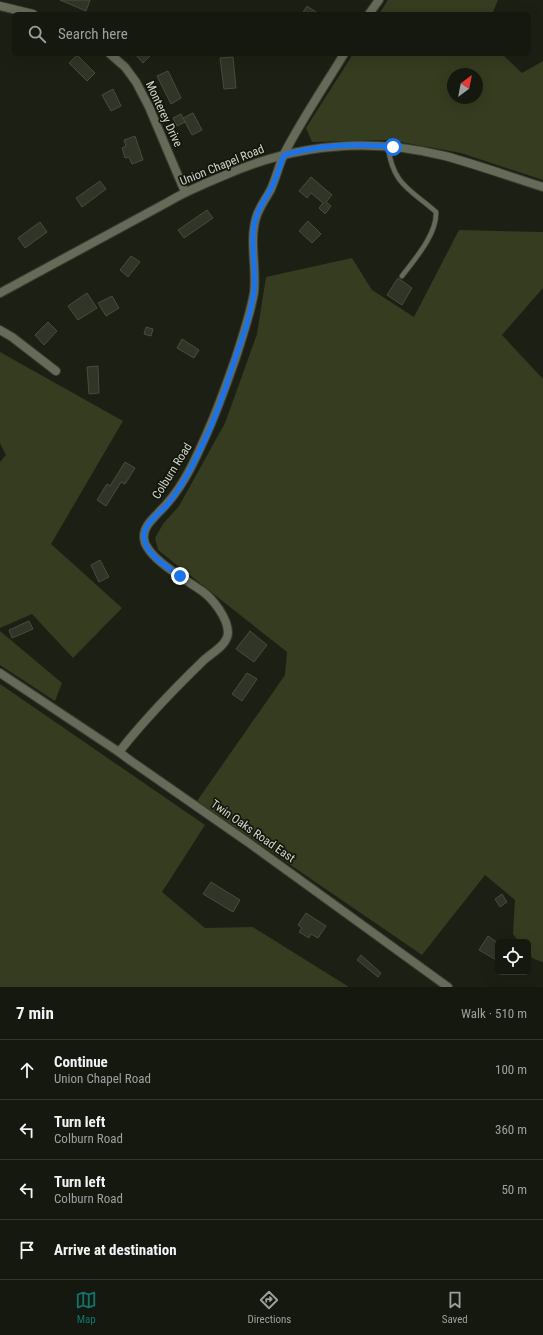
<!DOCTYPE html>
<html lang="en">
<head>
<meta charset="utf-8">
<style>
	:root { --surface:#15180f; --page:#22251d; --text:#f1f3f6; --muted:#9da09e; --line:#34372f; --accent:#0f766e }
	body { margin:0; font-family:"Roboto Condensed",sans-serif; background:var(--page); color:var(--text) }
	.controls { position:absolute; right:12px; bottom:12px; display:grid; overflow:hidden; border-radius:6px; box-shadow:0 4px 16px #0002 }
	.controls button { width:36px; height:36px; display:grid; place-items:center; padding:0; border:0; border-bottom:1px solid var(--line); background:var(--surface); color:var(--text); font:20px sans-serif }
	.compass { position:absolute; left:447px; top:68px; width:36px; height:36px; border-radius:50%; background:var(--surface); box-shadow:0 4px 16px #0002; rotate:32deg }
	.stop { position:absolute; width:12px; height:12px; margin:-9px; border:3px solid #1a73e8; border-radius:50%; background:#fff }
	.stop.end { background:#1a73e8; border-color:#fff; box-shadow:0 1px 4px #0008 }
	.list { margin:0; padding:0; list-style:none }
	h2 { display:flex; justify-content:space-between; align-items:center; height:52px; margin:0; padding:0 16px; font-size:17px }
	h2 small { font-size:13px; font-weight:400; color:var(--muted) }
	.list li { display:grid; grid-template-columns:26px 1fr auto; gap:12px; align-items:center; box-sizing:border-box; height:60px; padding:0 16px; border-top:1px solid var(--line) }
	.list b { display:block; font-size:15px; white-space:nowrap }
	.list p { margin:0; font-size:13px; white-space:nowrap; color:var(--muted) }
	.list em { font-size:13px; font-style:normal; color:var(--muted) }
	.icon { flex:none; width:22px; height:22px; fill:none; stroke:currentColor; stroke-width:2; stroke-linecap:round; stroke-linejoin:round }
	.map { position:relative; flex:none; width:543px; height:987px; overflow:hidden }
	.search { position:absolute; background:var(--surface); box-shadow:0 4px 16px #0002; left:12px; right:12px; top:12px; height:44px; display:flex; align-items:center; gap:10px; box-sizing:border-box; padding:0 14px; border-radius:6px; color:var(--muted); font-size:15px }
	.sheet { height:292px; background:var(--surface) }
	nav { display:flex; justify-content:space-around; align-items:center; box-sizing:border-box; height:56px; border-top:1px solid var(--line); background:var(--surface); font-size:11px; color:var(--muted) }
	nav a { display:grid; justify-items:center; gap:2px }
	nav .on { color:var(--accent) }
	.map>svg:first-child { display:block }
	.green { fill:#353c1f; fill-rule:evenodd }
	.building { fill:#313528; stroke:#484c3e }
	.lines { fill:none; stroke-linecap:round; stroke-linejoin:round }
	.service-casing { stroke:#393d32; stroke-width:6 }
	.minor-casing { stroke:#393d32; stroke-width:10 }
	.tertiary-casing { stroke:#393d32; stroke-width:10 }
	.service { stroke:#656a59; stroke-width:4.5 }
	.minor { stroke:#656a59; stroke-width:8 }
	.tertiary { stroke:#656a59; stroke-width:8 }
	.route { stroke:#1a73e8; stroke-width:5 }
	.labels { text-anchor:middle; stroke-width:3.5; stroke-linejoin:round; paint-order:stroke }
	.street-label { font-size:12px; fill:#d3d5cd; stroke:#13170b }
</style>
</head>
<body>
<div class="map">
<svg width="543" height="987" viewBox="0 0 543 987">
	<rect width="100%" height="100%" fill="#1c2014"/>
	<!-- green -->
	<g class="green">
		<path d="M388,0H498L492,14H379Z"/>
		<path d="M353,54H502L522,73L543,61V180L461,153L390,140L312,142L306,128ZM453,74H477V98H453Z"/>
		<path d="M459,230L543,232V288L502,335L543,379V962C529,958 528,956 528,942H519L513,934L515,900L485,875L422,955L197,801L285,675L287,652L158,550L155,538L163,524L179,506L225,423L257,334L266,277L352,258L372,290L414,317Z"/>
		<path d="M0,352L123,421L51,544L122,608L73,658L32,614L0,628V462L6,455L0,443Z"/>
		<path d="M0,631L62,683L55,701L0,665Z"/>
		<path d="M0,684L205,825L162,892L205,928L253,927L349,987H0Z"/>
	</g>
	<!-- building -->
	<g class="building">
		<path d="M60,0H90L86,11Z"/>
		<path d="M307,6L319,14H302Z"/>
		<path d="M135,54H152L143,63Z"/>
		<path d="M77,55L95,73L87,81L69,63Z"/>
		<path d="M233,57L236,88L224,89L220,58Z"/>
		<path d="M168,71L181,98L171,104L157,76Z"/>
		<path d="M113,89L121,106L111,111L102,95Z"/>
		<path d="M193,113L202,130L192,135L183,118Z"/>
		<path d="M181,114L185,122L177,126L173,118Z"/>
		<path d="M135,136L143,160L132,164L129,157L125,158L122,148L126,146L124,140Z"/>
		<path d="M311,177L332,195L326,202L331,206L325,214L319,208L323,203L311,193L307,198L299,191Z"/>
		<path d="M100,181L106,189L82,207L76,198Z"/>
		<path d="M207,210L213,218L184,238L178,230Z"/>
		<path d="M308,221L321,234L312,243L299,231Z"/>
		<path d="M40,222L47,232L25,248L18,238Z"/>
		<path d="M131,256L140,262L128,277L120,270Z"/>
		<path d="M398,278L412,288L402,305L387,295Z"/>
		<path d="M87,293L97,308L78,320L68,306Z"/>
		<path d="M112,296L119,308L106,316L98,303Z"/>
		<path d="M48,322L57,331L44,345L35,335Z"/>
		<path d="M146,327L153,329L151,336L144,334Z"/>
		<path d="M182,339L199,350L194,358L177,348Z"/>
		<path d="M98,366L99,393L89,394L87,367Z"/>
		<path d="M125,462L135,468L125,484L121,482L106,506L97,500L107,484L110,486Z"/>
		<path d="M100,560L109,577L99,582L91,565Z"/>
		<path d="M29,621L33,629L12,638L9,630Z"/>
		<path d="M250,631L267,645L254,662L236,649Z"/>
		<path d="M247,673L257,679L242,701L232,694Z"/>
		<path d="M211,882L240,900L233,912L203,894Z"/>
		<path d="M502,894L507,902L500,907L495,899Z"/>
		<path d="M306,913L326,926L318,938L311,934L309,938L299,932L302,928L298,925Z"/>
		<path d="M488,936L498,943V961L479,950Z"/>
		<path d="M361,955L381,973L378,977L357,960Z"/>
	</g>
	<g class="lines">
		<!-- service casing -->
		<g class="service-casing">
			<path id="service" d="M388,147C393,185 410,189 436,212C437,234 415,259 402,276"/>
		</g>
		<!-- minor casing -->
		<g class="minor-casing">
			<g id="minor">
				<path d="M0,6L33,14"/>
				<path d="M369,14L379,0"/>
				<path d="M110,54L125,67L136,82L149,107L185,192"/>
				<path d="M0,330L12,337L56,371"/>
				<path d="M0,673L119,752L131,761L249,843L448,987"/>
				<path d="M119,752C145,719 174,689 204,660C213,652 227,645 228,633C228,618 213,599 202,591C188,581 142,556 144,536C144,526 153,519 159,512C179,493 192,467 203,442C216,414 226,386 236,357C243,335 250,315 254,293C257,268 249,242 256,218C259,207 266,199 271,189C276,178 279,165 284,154C302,119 324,87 344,54"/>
			</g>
		</g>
		<!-- tertiary casing -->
		<g class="tertiary-casing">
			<path id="tertiary" d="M0,293L168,202C186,191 204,184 223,176C295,144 369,137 445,156C478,165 511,177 543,187"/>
		</g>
		<!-- service -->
		<use href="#service" class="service"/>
		<!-- minor -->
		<use href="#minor" class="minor"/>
		<!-- tertiary -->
		<use href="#tertiary" class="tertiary"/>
	</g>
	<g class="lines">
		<!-- route -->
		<path class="route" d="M180,576C168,567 145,555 144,537C143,525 158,514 166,506C184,485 196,458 208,433C219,409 227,384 235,359C243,336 251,315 254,291C257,269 250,247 254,225C256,212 263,203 269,192C276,181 279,168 284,155C320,145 356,143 393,147"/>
	</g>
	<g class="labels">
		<!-- street labels -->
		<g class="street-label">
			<text transform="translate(164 114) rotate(65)" y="4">Monterey Drive</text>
			<text transform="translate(222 165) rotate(-22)" y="4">Union Chapel Road</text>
			<text transform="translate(172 471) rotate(-58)" y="4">Colburn Road</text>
			<text transform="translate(253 831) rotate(35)" y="4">Twin Oaks Road East</text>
		</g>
	</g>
</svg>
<div class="controls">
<button><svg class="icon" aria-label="locate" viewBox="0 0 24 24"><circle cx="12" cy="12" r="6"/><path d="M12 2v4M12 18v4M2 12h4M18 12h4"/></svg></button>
</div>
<svg class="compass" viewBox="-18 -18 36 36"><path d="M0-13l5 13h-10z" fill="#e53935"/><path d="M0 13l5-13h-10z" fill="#9da09e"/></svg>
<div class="stop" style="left:393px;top:147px"></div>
<div class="stop end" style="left:180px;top:576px"></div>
<div class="search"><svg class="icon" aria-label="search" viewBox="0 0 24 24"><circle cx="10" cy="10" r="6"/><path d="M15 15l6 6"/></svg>Search here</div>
</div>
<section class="sheet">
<h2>7 min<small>Walk · 510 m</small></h2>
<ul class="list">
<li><svg class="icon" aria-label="ahead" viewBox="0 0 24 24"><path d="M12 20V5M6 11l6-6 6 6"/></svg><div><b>Continue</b><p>Union Chapel Road</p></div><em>100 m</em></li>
<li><svg class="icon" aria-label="left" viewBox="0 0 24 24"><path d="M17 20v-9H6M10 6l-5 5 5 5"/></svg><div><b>Turn left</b><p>Colburn Road</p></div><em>360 m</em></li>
<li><svg class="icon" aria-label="left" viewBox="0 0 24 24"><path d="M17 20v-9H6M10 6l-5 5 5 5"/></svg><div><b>Turn left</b><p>Colburn Road</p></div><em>50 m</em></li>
<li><svg class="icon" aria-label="arrive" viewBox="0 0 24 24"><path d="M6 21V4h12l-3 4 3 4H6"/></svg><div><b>Arrive at destination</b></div></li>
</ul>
</section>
<nav>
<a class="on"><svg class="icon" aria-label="map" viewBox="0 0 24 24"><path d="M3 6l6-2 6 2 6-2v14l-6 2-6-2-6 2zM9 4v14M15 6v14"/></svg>Map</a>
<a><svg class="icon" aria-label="directions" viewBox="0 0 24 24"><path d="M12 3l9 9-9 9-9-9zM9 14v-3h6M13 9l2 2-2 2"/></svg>Directions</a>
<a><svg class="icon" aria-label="saved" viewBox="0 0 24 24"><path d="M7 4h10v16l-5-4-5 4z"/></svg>Saved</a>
</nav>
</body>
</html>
